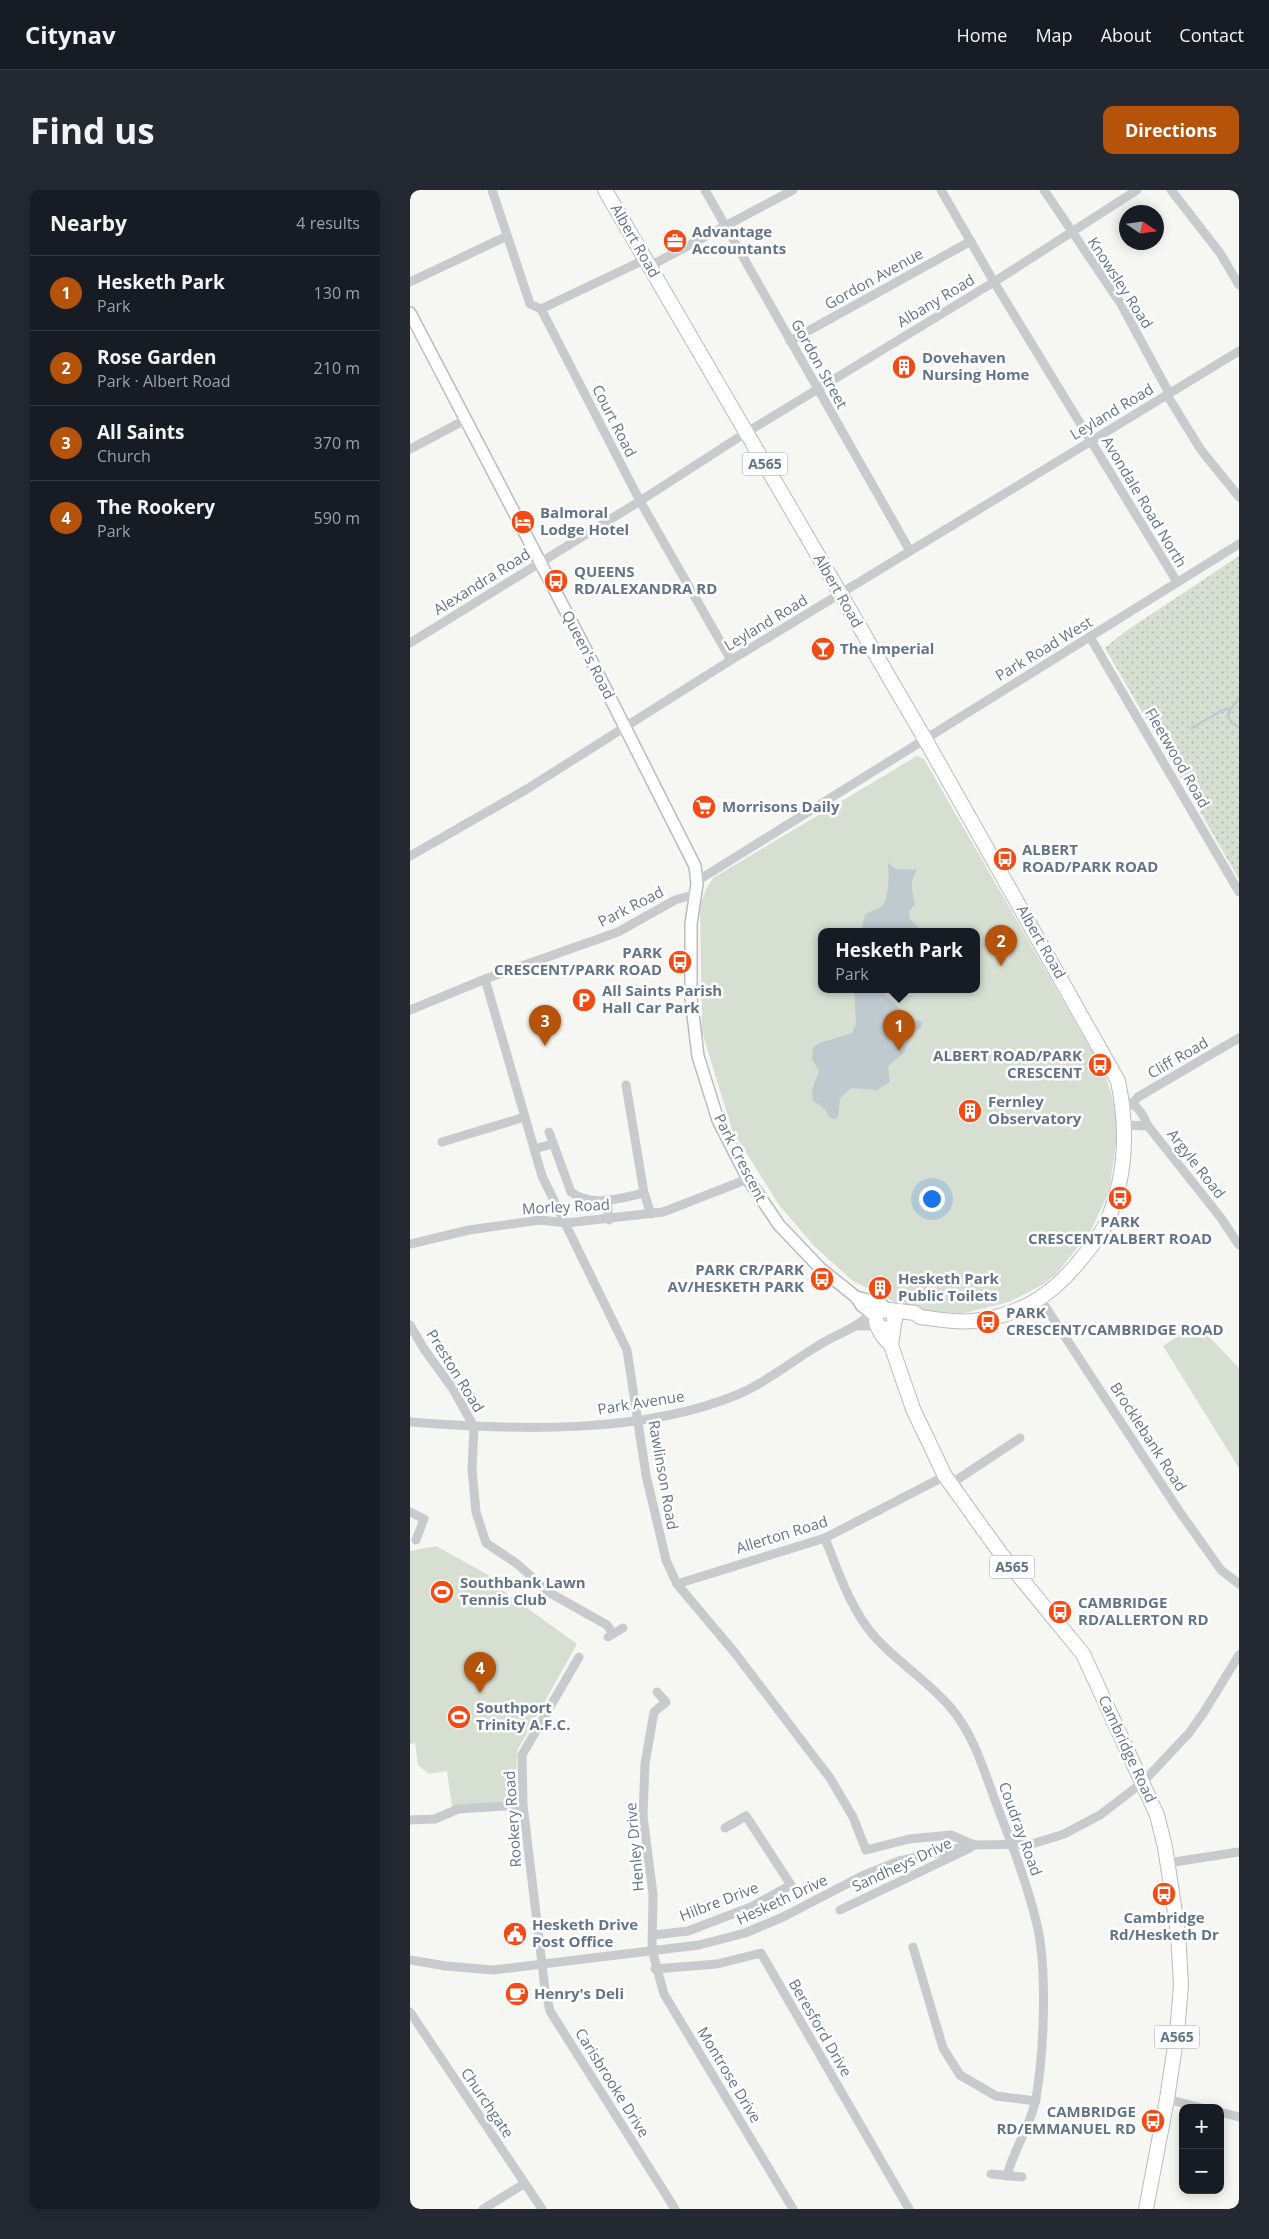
<!DOCTYPE html>
<html lang="en">
<head>
<meta charset="utf-8">
<style>
	:root { --surface:#171b24; --page:#242831; --text:#f1f3f6; --muted:#9ea1a6; --line:#363941; --accent:#b45309 }
	body { margin:0; font-family:"Open Sans",sans-serif; background:var(--page); color:var(--text) }
	.controls { position:absolute; right:15px; bottom:15px; display:grid; overflow:hidden; border-radius:10px; box-shadow:0 2px 12px #0003 }
	.controls button { width:45px; height:45px; display:grid; place-items:center; padding:0; border:0; border-bottom:1px solid var(--line); background:var(--surface); color:var(--text); font:25px sans-serif }
	.compass { position:absolute; left:709px; top:15px; width:45px; height:45px; border-radius:50%; background:var(--surface); box-shadow:0 2px 12px #0003; rotate:103deg }
	.you { position:absolute; left:521px; top:1008px; width:18px; height:18px; margin:-12px; border:4px solid #fff; border-radius:50%; background:#1a73e8; box-shadow:0 0 0 8px #1a73e833 }
	.badge { display:grid; place-items:center; width:32px; height:32px; border-radius:50%; background:var(--accent); color:#fff; font-size:16px; font-weight:700 }
	.pin { position:absolute; translate:-50% -41px; filter:drop-shadow(0 1px 2px #0008) }
	.pin::after { content:''; position:absolute; top:26px; width:18px; height:15px; background:inherit; clip-path:polygon(0 0,100% 0,50% 100%) }
	.popup { position:absolute; left:408px; top:738px; width:162px; height:65px; box-sizing:border-box; display:grid; place-content:center; border-radius:10px; background:var(--surface); filter:drop-shadow(0 1px 4px #0005); font-size:16px; white-space:nowrap; color:var(--muted) }
	.popup b { font-size:19px; color:var(--text) }
	.popup::after { content:''; position:absolute; left:50%; top:100%; margin-left:-10px; border:10px solid transparent; border-top-color:var(--surface) }
	.list { margin:0; padding:0; list-style:none }
	h2 { display:flex; justify-content:space-between; align-items:center; height:65px; margin:0; padding:0 20px; font-size:21px }
	h2 small { font-size:16px; font-weight:400; color:var(--muted) }
	.list li { display:grid; grid-template-columns:32px 1fr auto; gap:15px; align-items:center; box-sizing:border-box; height:75px; padding:0 20px; border-top:1px solid var(--line) }
	.list b { display:block; font-size:19px; white-space:nowrap }
	.list p { margin:0; font-size:16px; white-space:nowrap; color:var(--muted) }
	.list em { font-size:16px; font-style:normal; color:var(--muted) }
	.map { position:relative; flex:none; width:829px; height:2019px; overflow:hidden; border-radius:10px }
	header { display:flex; align-items:center; gap:30px; box-sizing:border-box; height:70px; padding:0 25px; background:var(--surface); border-bottom:1px solid var(--line) }
	header strong { font-size:24px }
	nav { display:flex; gap:28px; margin-inline-start:auto; font-size:18px }
	.intro { display:flex; align-items:center; justify-content:space-between; box-sizing:border-box; height:120px; padding:0 30px }
	h1 { margin:0; font-size:35px }
	.button { padding:12px 22px; border-radius:10px; background:var(--accent); color:#fff; font-size:18px; font-weight:700 }
	main { display:flex; gap:30px; padding:0 30px }
	aside { flex:1; background:var(--surface); border-radius:10px; box-shadow:0 2px 12px #0003 }
	.map>svg:first-child { display:block }
	.grass { fill:url(#grass-dots) }
	.park { fill:#d7ded2; fill-rule:evenodd }
	.water { fill:#bfcacf }
	.lines { fill:none; stroke-linecap:round; stroke-linejoin:round }
	.stream { stroke:#bfcacf; stroke-width:2.5 }
	.major-casing { stroke:#b8bcc0; stroke-width:14 }
	.highway-casing { stroke:#b9bcbf; stroke-width:16 }
	.minor { stroke:#c8cbce; stroke-width:9 }
	.major { stroke:#fff; stroke-width:11 }
	.highway { stroke:#fff; stroke-width:14 }
	.labels { text-anchor:middle; stroke-width:5; stroke-linejoin:round; paint-order:stroke }
	.shield { fill:#fff; stroke:#919eaa; stroke-width:1 }
	.shield-label { font-size:14px; font-weight:bold; fill:#627586 }
	.poi-label { font-size:15px; font-weight:bold; fill:#627586; stroke:#fff; text-anchor:start }
	.street-label { font-size:15px; fill:#627586; stroke:#fff }
</style>
</head>
<body>
<header>
<strong>Citynav</strong>
<nav><a>Home</a><a>Map</a><a>About</a><a>Contact</a></nav>
</header>
<div class="intro"><h1>Find us</h1><a class="button">Directions</a></div>
<main>
<aside>
<h2>Nearby<small>4 results</small></h2>
<ul class="list">
<li><span class="badge">1</span><div><b>Hesketh Park</b><p>Park</p></div><em>130 m</em></li>
<li><span class="badge">2</span><div><b>Rose Garden</b><p>Park · Albert Road</p></div><em>210 m</em></li>
<li><span class="badge">3</span><div><b>All Saints</b><p>Church</p></div><em>370 m</em></li>
<li><span class="badge">4</span><div><b>The Rookery</b><p>Park</p></div><em>590 m</em></li>
</ul>
</aside>
<div class="map">
<svg width="829" height="2019" viewBox="0 0 829 2019">
	<defs>
		<pattern id="grass-dots" width="8" height="8" patternUnits="userSpaceOnUse" patternTransform="scale(1.25)"><rect width="8" height="8" fill="#d7ded2"/><path d="M2 2h.1M6 6h.1" fill="none" stroke="#b2b9b0" stroke-width="1.8" stroke-linecap="round"/></pattern>
	</defs>
	<rect width="100%" height="100%" fill="#f6f6f2"/>
	<!-- grass -->
	<path class="grass" d="M829,366V689L695,458L716,441Z"/>
	<!-- park -->
	<g class="park">
		<path d="M507,566L514,569L694,882L702,906L707,932L706,954L699,1002L680,1042L646,1084L632,1095L599,1112L554,1123L518,1122L490,1115L443,1091L405,1057L369,1015L322,940L292,842L290,717L296,699L303,688ZM412,742H566V800H412Z"/>
		<path d="M787,1134L829,1178V1278L753,1156Z"/>
		<path d="M26,1356L93,1393L92,1400L167,1454L107,1561L106,1598L108,1610L42,1617L37,1581L19,1584L8,1575L5,1553L0,1554V1361Z"/>
	</g>
	<!-- water -->
	<g class="water">
		<path d="M478,673L486,679L507,680C498,693 503,701 505,714L499,722L500,729L508,738V742H451L455,725C460,720 468,720 472,716C479,710 479,682 478,673Z"/>
		<path d="M444,800H473L476,806L491,820L496,833L510,830L512,833L511,838L502,844L494,863L478,876L480,892L467,900L441,898L430,908L428,927L424,929L420,928L414,918L403,911L402,900L409,881L402,869L403,858L409,853L442,843L446,834Z"/>
	</g>
	<g class="lines">
		<!-- stream -->
		<g class="stream">
			<path d="M828,510L820,520L818,526L822,533L829,537"/>
			<path d="M782,538L814,519L820,520"/>
		</g>
		<!-- major casing -->
		<g class="major-casing">
			<g id="major">
				<path d="M0,123L176,460L285,676L287,694L281,734V808L288,866L308,930L338,989L369,1035L411,1079L446,1107L452,1116L465,1126"/>
				<path d="M446,1107L470,1113L477,1119"/>
			</g>
		</g>
		<!-- highway casing -->
		<g class="highway-casing">
			<g id="highway">
				<path d="M195,0L515,549L708,891C718,939 716,989 696,1034C689,1048 677,1062 667,1074C639,1108 607,1126 563,1131C546,1133 527,1129 510,1127L505,1123L480,1120"/>
				<path d="M484,1134L481,1155L503,1219L535,1286L591,1364L673,1464L747,1625L755,1657L768,1742L771,1795L767,1843L757,1909L736,2019"/>
				<path d="M469,1137L477,1139L483,1136L485,1130L482,1122L471,1119C459,1129 472,1147 481,1155"/>
			</g>
		</g>
		<!-- minor -->
		<g class="minor">
			<path d="M82,0L120,114L131,119L230,311L321,470"/>
			<path d="M295,0L500,361"/>
			<path d="M531,0L584,92L767,392"/>
			<path d="M634,0L711,114L759,203"/>
			<path d="M761,0L810,63L829,95"/>
			<path d="M240,76L383,0"/>
			<path d="M0,92L97,46"/>
			<path d="M131,119L236,69"/>
			<path d="M380,151L561,51"/>
			<path d="M757,205L791,260L829,307"/>
			<path d="M0,259L55,230"/>
			<path d="M680,447L829,702"/>
			<path d="M0,453L230,311L337,242L584,92L727,0"/>
			<path d="M0,666L117,599L321,470L829,161"/>
			<path d="M287,691L829,354"/>
			<path d="M75,789L132,986L217,1160L236,1285L256,1370L267,1394L325,1463L420,1588L443,1627L456,1660L499,1649L541,1645L564,1655"/>
			<path d="M0,820L75,789L208,742L265,710L286,704"/>
			<path d="M712,911C726,912 733,924 738,936L811,1028L829,1055"/>
			<path d="M722,914L728,907L829,848"/>
			<path d="M715,935L738,936"/>
			<path d="M139,942L161,1002C182,1018 211,1008 234,1003L216,895"/>
			<path d="M32,952L115,927"/>
			<path d="M124,959L143,954"/>
			<path d="M234,1003L241,1024"/>
			<path d="M197,1010L199,1030"/>
			<path d="M0,1054L59,1040L130,1030L156,1033L253,1022L338,989"/>
			<path d="M631,1110L767,1318L811,1380L829,1394"/>
			<path d="M0,1135L14,1159L43,1199L64,1237L62,1279L66,1322L76,1353L106,1373L140,1403L197,1435L203,1444"/>
			<path d="M446,1136H468"/>
			<path d="M0,1232C104,1240 231,1245 329,1204C357,1192 381,1172 406,1157C418,1149 431,1144 443,1137C453,1132 451,1128 465,1127"/>
			<path d="M542,1293L610,1248"/>
			<path d="M0,1322L14,1329L6,1350"/>
			<path d="M415,1348C428,1381 440,1418 464,1446C487,1472 518,1491 541,1518C564,1545 574,1581 586,1613C602,1655 618,1695 628,1739C637,1784 634,1862 626,1908C621,1936 604,1958 597,1986"/>
			<path d="M267,1394L415,1348L535,1286"/>
			<path d="M198,1447L213,1438"/>
			<path d="M169,1467L112,1565L113,1615L135,1799L140,1821L265,2019"/>
			<path d="M247,1502L256,1512L244,1522L235,1574L233,1626L243,1704L242,1760L254,1804L383,2019"/>
			<path d="M0,1630L25,1629L48,1619L113,1615"/>
			<path d="M758,1673L829,1662"/>
			<path d="M430,1720L560,1658"/>
			<path d="M244,1745L278,1741L341,1717L381,1695L336,1626L315,1638"/>
			<path d="M503,1757L533,1858L550,1885L586,1906L626,1911"/>
			<path d="M0,1770L36,1776L83,1780L289,1755L335,1743L373,1727L452,1686L489,1671L564,1655L622,1654L654,1644L690,1625L733,1592L779,1543L794,1522L829,1465"/>
			<path d="M245,1779L307,1774L351,1763L499,2019"/>
			<path d="M0,1822L132,2019"/>
			<path d="M757,1909L792,1918"/>
			<path d="M810,1922L829,1927"/>
			<path d="M581,1984L612,1987"/>
			<path d="M73,2019L114,1994"/>
		</g>
		<!-- major -->
		<use href="#major" class="major"/>
		<!-- highway -->
		<use href="#highway" class="highway"/>
	</g>
	<!-- icons -->
	<defs>
		<g id="office-disc" transform="scale(1.25)"><circle r="9.5" fill="#f34b15" stroke="#fff"/><path d="M-6-3h4V-5.5h4V-3h4V5H-6ZM-1-4.5V-3h2v-1.5ZM-6 0V1H6V0Z" fill="#fff"/></g>
		<g id="building-disc" transform="scale(1.25)"><circle r="9.5" fill="#f34b15" stroke="#fff"/><path d="M-4-6H4V6H1V3H-1V6H-4ZM-2.5-4.3h1.7v1.8h-1.7ZM.8-4.3h1.7v1.8H.8ZM-2.5-1h1.7V.8h-1.7ZM.8-1h1.7V.8H.8Z" fill="#fff"/></g>
		<g id="hotel-disc" transform="scale(1.25)"><circle r="9.5" fill="#f34b15" stroke="#fff"/><path d="M-6-4.5h1.5V1H6V5H4.5V3h-9V5H-6ZM-4 0a1.8 1.8 0 1 1 3.6 0ZM.5 0V-2.5h3Q6-2.5 6 0Z" fill="#fff"/></g>
		<g id="bus-disc" transform="scale(1.25)"><circle r="9.5" fill="#f34b15" stroke="#fff"/><path d="M-5-6H5V4H4V6H2V4H-2V6H-4V4H-5ZM-3.5-4V0h7V-4ZM-3.5 1.2v1.5H-2V1.2ZM2 1.2v1.5H3.5V1.2Z" fill="#fff"/></g>
		<g id="bar-disc" transform="scale(1.25)"><circle r="9.5" fill="#f34b15" stroke="#fff"/><path d="M-6-5H6L.8 .8V4.5H3.5V6h-7V4.5H-.8V.8Z" fill="#fff"/></g>
		<g id="supermarket-disc" transform="scale(1.25)"><circle r="9.5" fill="#f34b15" stroke="#fff"/><path d="M-6-5.5h2.5l.6 2H6L4.5 2H-2.5L-4.4-4H-6ZM-1.5 3.2a1.3 1.3 0 1 0 .1 0ZM3 3.2a1.3 1.3 0 1 0 .1 0Z" fill="#fff"/></g>
		<g id="parking-disc" transform="scale(1.25)"><circle r="9.5" fill="#f34b15" stroke="#fff"/><path d="M-3.5-5.5H1a3.5 3.5 0 0 1 0 7H-1V5.5H-3.5ZM-1-3.4V-.6H.8a1.4 1.4 0 0 0 0-2.8Z" fill="#fff"/></g>
		<g id="stadium-disc" transform="scale(1.25)"><circle r="9.5" fill="#f34b15" stroke="#fff"/><path d="M0-5a6.5 5 0 1 0 0 10a6.5 5 0 1 0 0-10ZM-3.5-1.8h7v3.6h-7Z" fill="#fff"/></g>
		<g id="civic-disc" transform="scale(1.25)"><circle r="9.5" fill="#f34b15" stroke="#fff"/><path d="M-.6-6.5H3V-4.5H.6V-3L4-1V1h2V6H-6V1h2V-1L-.6-3ZM-1.2 2.5V6h2.4V2.5Z" fill="#fff"/></g>
		<g id="cafe-disc" transform="scale(1.25)"><circle r="9.5" fill="#f34b15" stroke="#fff"/><path d="M-5.5-4.5H6V0H3Q3 3.5 0 3.5H-2.5Q-5.5 3.5-5.5 0ZM3-3.2v2h1.7v-2ZM-6 4.5H4V6H-6Z" fill="#fff"/></g>
	</defs>
	<g fill-rule="evenodd">
		<use href="#office-disc" x="265" y="51"/>
		<use href="#building-disc" x="494" y="177"/>
		<use href="#hotel-disc" x="113" y="332"/>
		<use href="#bus-disc" x="146" y="391"/>
		<use href="#bar-disc" x="413" y="459"/>
		<use href="#supermarket-disc" x="294" y="617"/>
		<use href="#bus-disc" x="595" y="669"/>
		<use href="#bus-disc" x="270" y="772"/>
		<use href="#parking-disc" x="174" y="810"/>
		<use href="#bus-disc" x="690" y="875"/>
		<use href="#building-disc" x="560" y="921"/>
		<use href="#bus-disc" x="710" y="1008"/>
		<use href="#bus-disc" x="412" y="1089"/>
		<use href="#building-disc" x="470" y="1098"/>
		<use href="#bus-disc" x="578" y="1132"/>
		<use href="#stadium-disc" x="32" y="1402"/>
		<use href="#bus-disc" x="650" y="1422"/>
		<use href="#stadium-disc" x="49" y="1527"/>
		<use href="#bus-disc" x="754" y="1704"/>
		<use href="#civic-disc" x="105" y="1744"/>
		<use href="#cafe-disc" x="107" y="1804"/>
		<use href="#bus-disc" x="743" y="1931"/>
	</g>
	<g class="labels">
		<!-- shield labels -->
		<g class="shield">
			<rect x="332.5" y="262.5" width="45" height="23" rx="4"/>
			<rect x="579.5" y="1365.5" width="45" height="23" rx="4"/>
			<rect x="744.5" y="1835.5" width="45" height="23" rx="4"/>
		</g>
		<g class="shield-label">
			<text x="355" y="279">A565</text>
			<text x="602" y="1382">A565</text>
			<text x="767" y="1852">A565</text>
		</g>
		<!-- poi labels -->
		<g class="poi-label">
			<text x="282" y="47">Advantage<tspan x="282" dy="17">Accountants</tspan></text>
			<text x="512" y="173">Dovehaven<tspan x="512" dy="17">Nursing Home</tspan></text>
			<text x="130" y="328">Balmoral<tspan x="130" dy="17">Lodge Hotel</tspan></text>
			<text x="164" y="387">QUEENS<tspan x="164" dy="17">RD/ALEXANDRA RD</tspan></text>
			<text x="430" y="464">The Imperial</text>
			<text x="312" y="622">Morrisons Daily</text>
			<text x="612" y="665">ALBERT<tspan x="612" dy="17">ROAD/PARK ROAD</tspan></text>
			<text x="252" y="768" text-anchor="end">PARK<tspan x="252" dy="17">CRESCENT/PARK ROAD</tspan></text>
			<text x="192" y="806">All Saints Parish<tspan x="192" dy="17">Hall Car Park</tspan></text>
			<text x="672" y="871" text-anchor="end">ALBERT ROAD/PARK<tspan x="672" dy="17">CRESCENT</tspan></text>
			<text x="578" y="917">Fernley<tspan x="578" dy="17">Observatory</tspan></text>
			<text x="710" y="1037" text-anchor="middle">PARK<tspan x="710" dy="17">CRESCENT/ALBERT ROAD</tspan></text>
			<text x="394" y="1085" text-anchor="end">PARK CR/PARK<tspan x="394" dy="17">AV/HESKETH PARK</tspan></text>
			<text x="488" y="1094">Hesketh Park<tspan x="488" dy="17">Public Toilets</tspan></text>
			<text x="596" y="1128">PARK<tspan x="596" dy="17">CRESCENT/CAMBRIDGE ROAD</tspan></text>
			<text x="50" y="1398">Southbank Lawn<tspan x="50" dy="17">Tennis Club</tspan></text>
			<text x="668" y="1418">CAMBRIDGE<tspan x="668" dy="17">RD/ALLERTON RD</tspan></text>
			<text x="66" y="1523">Southport<tspan x="66" dy="17">Trinity A.F.C.</tspan></text>
			<text x="754" y="1733" text-anchor="middle">Cambridge<tspan x="754" dy="17">Rd/Hesketh Dr</tspan></text>
			<text x="122" y="1740">Hesketh Drive<tspan x="122" dy="17">Post Office</tspan></text>
			<text x="124" y="1809">Henry's Deli</text>
			<text x="726" y="1927" text-anchor="end">CAMBRIDGE<tspan x="726" dy="17">RD/EMMANUEL RD</tspan></text>
		</g>
		<!-- street labels -->
		<g class="street-label">
			<text transform="translate(225 51) rotate(60)" y="5">Albert Road</text>
			<text transform="translate(464 89) rotate(-29)" y="5">Gordon Avenue</text>
			<text transform="translate(710 93) rotate(57)" y="5">Knowsley Road</text>
			<text transform="translate(526 111) rotate(-31)" y="5">Albany Road</text>
			<text transform="translate(409 174) rotate(61)" y="5">Gordon Street</text>
			<text transform="translate(702 222) rotate(-31)" y="5">Leyland Road</text>
			<text transform="translate(204 231) rotate(63)" y="5">Court Road</text>
			<text transform="translate(734 312) rotate(59)" y="5">Avondale Road North</text>
			<text transform="translate(72 392) rotate(-32)" y="5">Alexandra Road</text>
			<text transform="translate(428 401) rotate(60)" y="5">Albert Road</text>
			<text transform="translate(356 433) rotate(-31)" y="5">Leyland Road</text>
			<text transform="translate(634 459) rotate(-31)" y="5">Park Road West</text>
			<text transform="translate(178 465) rotate(63)" y="5">Queen's Road</text>
			<text transform="translate(767 568) rotate(60)" y="5">Fleetwood Road</text>
			<text transform="translate(221 717) rotate(-27)" y="5">Park Road</text>
			<text transform="translate(631 752) rotate(60)" y="5">Albert Road</text>
			<text transform="translate(768 868) rotate(-30)" y="5">Cliff Road</text>
			<text transform="translate(330 968) rotate(63)" y="5">Park Crescent</text>
			<text transform="translate(786 974) rotate(52)" y="5">Argyle Road</text>
			<text transform="translate(156 1017) rotate(-3)" y="5">Morley Road</text>
			<text transform="translate(45 1181) rotate(58)" y="5">Preston Road</text>
			<text transform="translate(231 1213) rotate(-9)" y="5">Park Avenue</text>
			<text transform="translate(738 1247) rotate(57)" y="5">Brocklebank Road</text>
			<text transform="translate(253 1285) rotate(80)" y="5">Rawlinson Road</text>
			<text transform="translate(372 1345) rotate(-17)" y="5">Allerton Road</text>
			<text transform="translate(717 1559) rotate(65)" y="5">Cambridge Road</text>
			<text transform="translate(103 1629) rotate(-94)" y="5">Rookery Road</text>
			<text transform="translate(610 1639) rotate(70)" y="5">Coudray Road</text>
			<text transform="translate(225 1657) rotate(-95)" y="5">Henley Drive</text>
			<text transform="translate(492 1675) rotate(-25)" y="5">Sandheys Drive</text>
			<text transform="translate(372 1710) rotate(-25)" y="5">Hesketh Drive</text>
			<text transform="translate(309 1712) rotate(-21)" y="5">Hilbre Drive</text>
			<text transform="translate(410 1838) rotate(60)" y="5">Beresford Drive</text>
			<text transform="translate(319 1885) rotate(59)" y="5">Montrose Drive</text>
			<text transform="translate(202 1893) rotate(58)" y="5">Carisbrooke Drive</text>
			<text transform="translate(77 1913) rotate(56)" y="5">Churchgate</text>
		</g>
	</g>
</svg>
<div class="controls">
<button>+</button>
<button>−</button>
</div>
<svg class="compass" viewBox="-18 -18 36 36"><path d="M0-13l5 13h-10z" fill="#e53935"/><path d="M0 13l5-13h-10z" fill="#9ea1a6"/></svg>
<div class="you"></div>
<div class="pin badge" style="left:489px;top:861px">1</div>
<div class="popup"><b>Hesketh Park</b>Park</div>
<div class="pin badge" style="left:591px;top:776px">2</div>
<div class="pin badge" style="left:135px;top:856px">3</div>
<div class="pin badge" style="left:70px;top:1503px">4</div>
</div>
</main>
</body>
</html>
